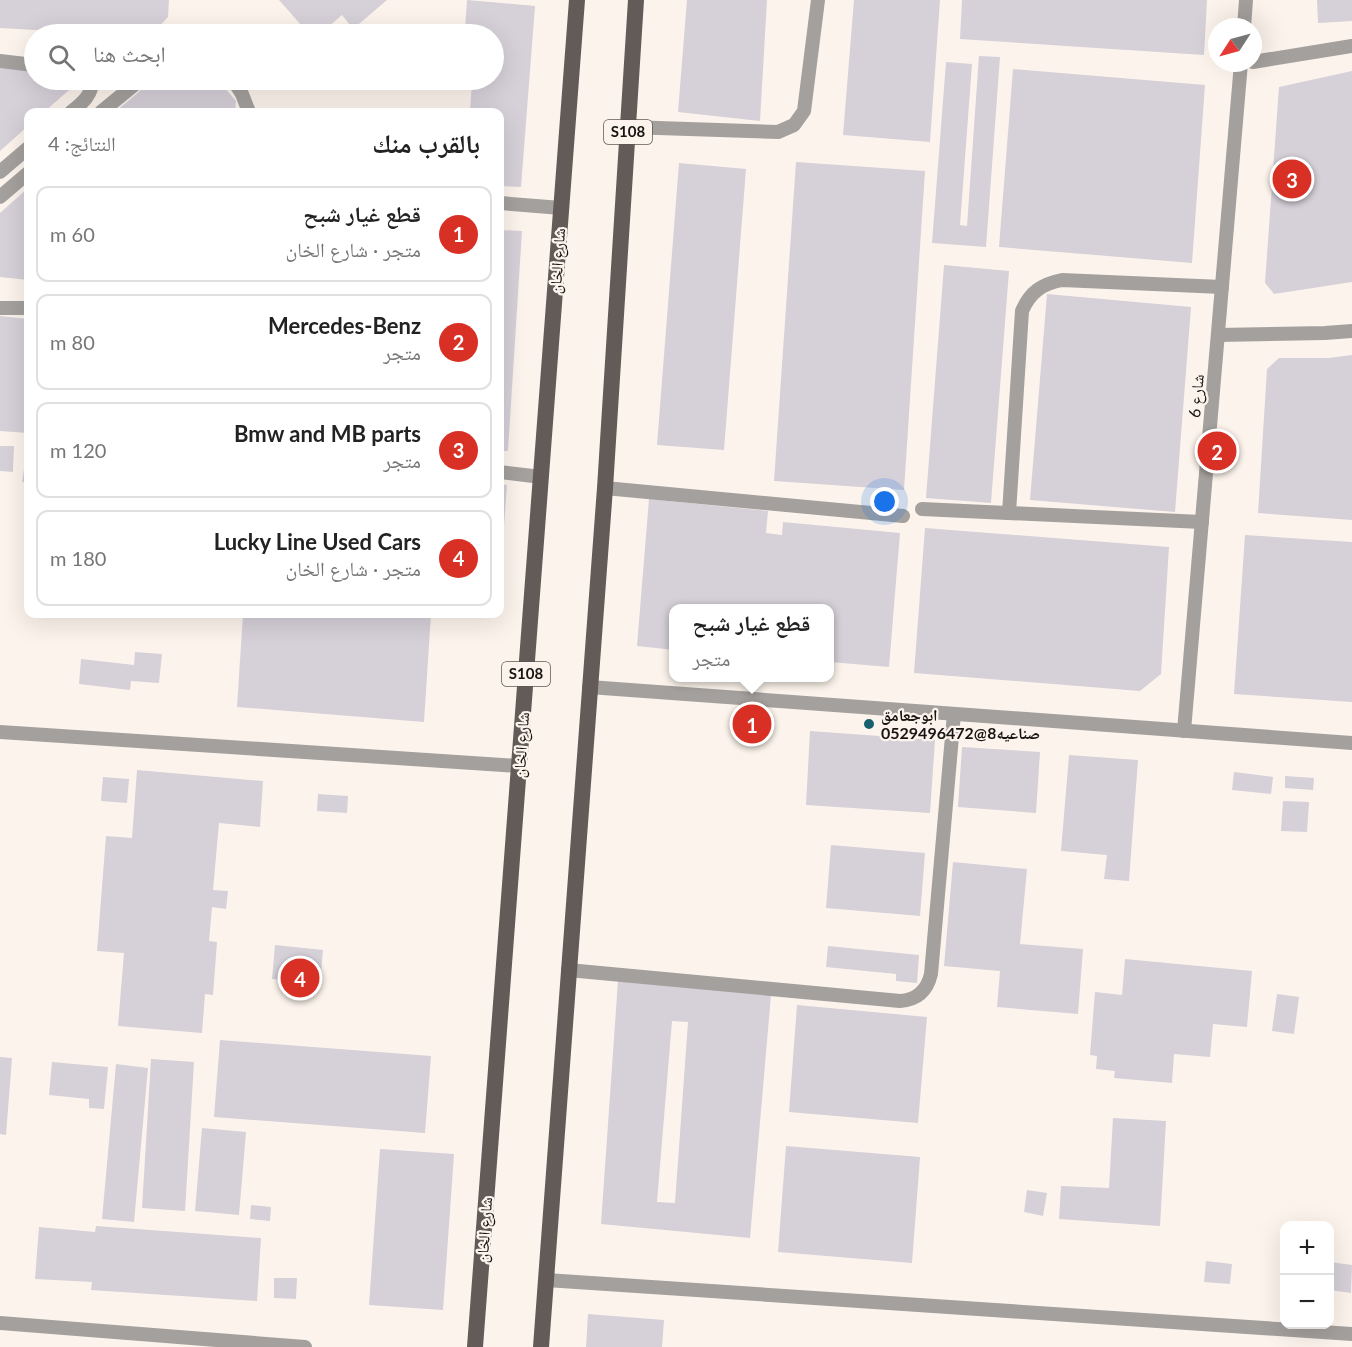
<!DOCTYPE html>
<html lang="ar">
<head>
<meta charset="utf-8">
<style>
	:root { --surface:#fff; --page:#f2f2f2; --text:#222; --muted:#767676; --line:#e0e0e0; --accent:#d93025 }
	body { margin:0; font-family:Lato,"Noto Naskh Arabic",sans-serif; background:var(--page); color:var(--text); direction:rtl }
	.controls { position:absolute; right:18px; bottom:18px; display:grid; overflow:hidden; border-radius:12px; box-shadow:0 6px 24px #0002 }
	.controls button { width:54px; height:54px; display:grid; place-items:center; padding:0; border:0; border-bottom:2px solid var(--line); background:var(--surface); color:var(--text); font:30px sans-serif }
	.compass { position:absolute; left:1208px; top:18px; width:54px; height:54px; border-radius:50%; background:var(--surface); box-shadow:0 6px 24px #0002; rotate:234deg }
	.you { position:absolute; left:885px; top:502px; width:21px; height:21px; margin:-15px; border:4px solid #fff; border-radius:50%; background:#1a73e8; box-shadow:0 0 0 9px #1a73e833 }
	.badge { display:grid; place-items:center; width:39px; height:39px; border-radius:50%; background:var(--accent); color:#fff; font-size:20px; font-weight:700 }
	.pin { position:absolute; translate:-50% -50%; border:3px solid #fff; box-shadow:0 2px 6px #0006 }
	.popup { position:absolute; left:669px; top:604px; width:165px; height:78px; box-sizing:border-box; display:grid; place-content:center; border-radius:12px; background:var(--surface); filter:drop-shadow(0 2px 4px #0005); font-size:20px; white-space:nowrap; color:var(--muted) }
	.popup b { font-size:22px; color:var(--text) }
	.popup::after { content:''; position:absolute; left:50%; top:100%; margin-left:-12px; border:12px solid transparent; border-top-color:var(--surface) }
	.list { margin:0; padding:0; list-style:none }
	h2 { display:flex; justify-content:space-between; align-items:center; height:78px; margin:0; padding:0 24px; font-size:26px }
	h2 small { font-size:20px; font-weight:400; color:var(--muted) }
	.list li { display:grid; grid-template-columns:39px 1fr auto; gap:18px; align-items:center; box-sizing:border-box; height:96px; margin:0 12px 12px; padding:0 12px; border:2px solid var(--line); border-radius:12px }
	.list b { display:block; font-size:22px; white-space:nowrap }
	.list p { margin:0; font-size:20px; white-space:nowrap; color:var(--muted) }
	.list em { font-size:20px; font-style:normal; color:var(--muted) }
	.icon { flex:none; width:33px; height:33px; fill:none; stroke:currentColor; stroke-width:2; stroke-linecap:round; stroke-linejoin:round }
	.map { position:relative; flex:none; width:1352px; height:1347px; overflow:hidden; direction:ltr }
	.search { position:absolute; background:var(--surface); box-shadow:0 6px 24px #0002; left:24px; top:24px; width:480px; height:66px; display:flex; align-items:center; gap:15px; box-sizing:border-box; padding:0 21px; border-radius:33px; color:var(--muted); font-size:22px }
	.panel { position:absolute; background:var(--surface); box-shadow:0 6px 24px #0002; left:24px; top:108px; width:480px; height:510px; border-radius:12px; direction:rtl }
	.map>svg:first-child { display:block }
	.building { fill:#d6d0d9; fill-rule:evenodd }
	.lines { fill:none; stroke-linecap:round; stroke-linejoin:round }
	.service { stroke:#a4a09e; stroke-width:14 }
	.primary { stroke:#625b57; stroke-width:16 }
	.poi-dot { fill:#18606f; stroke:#fcf4ec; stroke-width:2 }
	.labels { text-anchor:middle; stroke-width:4.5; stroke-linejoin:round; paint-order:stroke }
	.shield { fill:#fcf4ec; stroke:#5c5853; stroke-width:1.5 }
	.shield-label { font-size:15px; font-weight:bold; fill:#171512 }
	.street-label { font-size:16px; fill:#171512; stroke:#fcf4ec }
	.poi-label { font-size:16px; font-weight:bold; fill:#171512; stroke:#fcf4ec; text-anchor:start }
</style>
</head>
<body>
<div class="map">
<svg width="1352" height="1347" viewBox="0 0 1352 1347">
	<rect width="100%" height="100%" fill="#fcf4ec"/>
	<!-- building -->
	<g class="building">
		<path d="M0,0H169L168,17L152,34H102L0,28Z"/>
		<path d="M279,0H387L353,29L342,15L320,34H309Z"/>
		<path d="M467,0L535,6L521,187L500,186V112H470L472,80H494V34H476V30L465,29Z"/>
		<path d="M687,0H767L760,121L678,112Z"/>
		<path d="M854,0H940L930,142L843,135Z"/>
		<path d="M962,0H1207L1204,55L960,39Z"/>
		<path d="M1317,0H1352V21L1318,23Z"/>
		<path d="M979,56L1000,57L986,247L932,243L946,62L972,64L960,225L967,226Z"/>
		<path d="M0,67L34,70V80H73L76,84L44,112H28V126L0,151Z"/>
		<path d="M1013,69L1205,85L1192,263L999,247Z"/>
		<path d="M1352,71V282L1274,294L1265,283L1279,87Z"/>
		<path d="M153,80H218L236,101L235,112H115Z"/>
		<path d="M796,162L925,171L904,490L774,481Z"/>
		<path d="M679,163L746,169L724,450L657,445Z"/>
		<path d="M28,188V280L0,277V213Z"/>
		<path d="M500,230L522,231L508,451H500Z"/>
		<path d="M944,265L1009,271L991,503L926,498Z"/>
		<path d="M1047,294L1191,307L1175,512L1030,500Z"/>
		<path d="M0,316L28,319V433L0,431Z"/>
		<path d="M1352,355V520L1258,513L1267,369L1279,358H1329Z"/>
		<path d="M0,446H14L13,472L0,471Z"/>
		<path d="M27,451H28V483L22,482Z"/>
		<path d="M500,484L507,485L501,567L500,566Z"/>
		<path d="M649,499L768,511L766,533L782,535L783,522L900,533L889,667L830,662V608H674V650L637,646Z"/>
		<path d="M925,528L1169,547L1161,674L1140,691L914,673Z"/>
		<path d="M1245,535L1352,542V702L1234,694Z"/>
		<path d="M243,614H431L424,722L237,707Z"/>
		<path d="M135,652L162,654L159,683L131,681L130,690L79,684L81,659L134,665Z"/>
		<path d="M810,731L935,740L930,813L806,805Z"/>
		<path d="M962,747L1040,752L1036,813L958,807Z"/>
		<path d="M1069,755L1138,760L1129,881L1104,879L1107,855L1061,851Z"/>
		<path d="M137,770L263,781L260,827L219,823L213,890L228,891L226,909L212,907L209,941L217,942L213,995L205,994L202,1033L118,1026L124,953L97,951L106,836L132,838Z"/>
		<path d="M1234,772L1273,777L1271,794L1232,790Z"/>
		<path d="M1285,776L1314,778L1313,790L1285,788Z"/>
		<path d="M103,777L129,779L127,803L101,801Z"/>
		<path d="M318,794L348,796L347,813L317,811Z"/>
		<path d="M1283,801L1309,802L1307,832L1281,831Z"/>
		<path d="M831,845L925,853L920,916L826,908Z"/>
		<path d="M953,862L1027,869L1020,944L1083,949L1078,1014L997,1007L1000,971L944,966Z"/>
		<path d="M275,945L323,950L320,984L272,979Z"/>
		<path d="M828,946L919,955L917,983L896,981V974L826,967Z"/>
		<path d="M1125,959L1252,971L1247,1027L1213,1024L1210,1057L1174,1054L1172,1083L1114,1078L1115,1071L1096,1069L1097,1056L1090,1055L1095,992L1122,995Z"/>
		<path d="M618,981L771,995L750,1238L601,1224ZM672,1021L688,1022L675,1203L657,1202Z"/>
		<path d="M1277,994L1299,997L1294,1034L1272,1031Z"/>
		<path d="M797,1005L927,1017L918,1123L789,1112Z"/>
		<path d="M220,1040L431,1056L425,1133L214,1117Z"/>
		<path d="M0,1057L12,1058L6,1135L0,1134Z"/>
		<path d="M151,1059L194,1062L185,1211L142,1208Z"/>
		<path d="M52,1062L108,1067L104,1109L89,1108V1099L49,1095Z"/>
		<path d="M116,1064L148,1068L134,1222L102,1219Z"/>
		<path d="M1113,1118L1166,1121L1160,1226L1059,1219L1061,1186L1109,1188Z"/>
		<path d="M202,1128L246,1132L239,1215L195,1211Z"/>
		<path d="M786,1146L920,1157L912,1263L778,1252Z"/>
		<path d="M380,1149L454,1154L443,1310L369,1305Z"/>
		<path d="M1027,1190L1047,1193L1043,1216L1024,1212Z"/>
		<path d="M251,1205L271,1207L270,1221L250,1219Z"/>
		<path d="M96,1226L261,1238L257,1301L91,1290L92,1282L35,1279L39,1227L95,1232Z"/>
		<path d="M1206,1261L1232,1264L1230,1284L1204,1282Z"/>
		<path d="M1330,1262L1352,1265L1351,1293L1330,1290Z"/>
		<path d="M274,1278H297L296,1299L274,1298Z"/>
		<path d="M588,1314L664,1320L662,1347H586Z"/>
	</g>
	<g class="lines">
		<!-- service -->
		<g class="service">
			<path d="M1244,27L1246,0"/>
			<path d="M0,61L34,65"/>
			<path d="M1253,62L1352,46"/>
			<path d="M233,80L242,94L249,112"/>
			<path d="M71,112C81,104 94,94 91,80"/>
			<path d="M101,112L140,80"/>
			<path d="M628,127L778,132L794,125L804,111L818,0"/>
			<path d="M0,172L28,148"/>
			<path d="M0,197L28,173"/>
			<path d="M500,203L561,208"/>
			<path d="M0,308H28"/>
			<path d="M1218,335L1325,333L1352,331"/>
			<path d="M500,472L541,477"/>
			<path d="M605,488L903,516"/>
			<path d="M922,509L1202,522"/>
			<path d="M1009,513L1022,311C1030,292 1042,284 1062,280L1222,287"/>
			<path d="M589,687L1352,743"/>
			<path d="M1184,731L1241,63"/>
			<path d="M0,732L519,766"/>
			<path d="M568,970L900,1001C917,1000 927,991 931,974L954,714"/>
			<path d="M546,1280L1352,1334"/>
			<path d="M0,1323L305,1347"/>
		</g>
		<!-- primary -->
		<g class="primary">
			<path d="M475,1347L577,0"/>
			<path d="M541,1347L605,488L636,0"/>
		</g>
	</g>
	<!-- markers -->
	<circle class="poi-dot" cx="869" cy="724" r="6"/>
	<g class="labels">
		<!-- shield labels -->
		<g class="shield">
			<rect x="604" y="120" width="48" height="24" rx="4.5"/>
			<rect x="502" y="662" width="48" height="24" rx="4.5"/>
		</g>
		<g class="shield-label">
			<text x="628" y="137">S108</text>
			<text x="526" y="679">S108</text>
		</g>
		<!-- street labels -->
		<g class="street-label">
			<text transform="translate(557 261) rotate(-86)" y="6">شارع الخان</text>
			<text transform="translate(1196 396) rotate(-85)" y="6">شارع 6</text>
			<text transform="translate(521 745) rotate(-86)" y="6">شارع الخان</text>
			<text transform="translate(484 1230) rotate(-86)" y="6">شارع الخان</text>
		</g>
		<!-- poi labels -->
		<g class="poi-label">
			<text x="881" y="721">ابوجعامق<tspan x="881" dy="18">صناعيه8@0529496472</tspan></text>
		</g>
	</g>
</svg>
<div class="controls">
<button>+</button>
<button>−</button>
</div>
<svg class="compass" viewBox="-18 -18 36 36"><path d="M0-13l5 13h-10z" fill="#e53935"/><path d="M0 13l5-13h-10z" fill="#767676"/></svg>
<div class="you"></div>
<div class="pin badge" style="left:752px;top:724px">1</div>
<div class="popup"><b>قطع غيار شبح</b>متجر</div>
<div class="pin badge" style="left:1217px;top:451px">2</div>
<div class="pin badge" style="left:1292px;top:179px">3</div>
<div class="pin badge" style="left:300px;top:978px">4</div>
<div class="search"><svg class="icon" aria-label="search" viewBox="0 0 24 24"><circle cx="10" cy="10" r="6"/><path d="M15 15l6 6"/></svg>ابحث هنا</div>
<section class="panel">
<h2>بالقرب منك<small>النتائج: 4</small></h2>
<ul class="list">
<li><span class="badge">1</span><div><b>قطع غيار شبح</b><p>متجر · شارع الخان</p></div><em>60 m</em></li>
<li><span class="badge">2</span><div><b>Mercedes-Benz</b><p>متجر</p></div><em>80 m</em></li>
<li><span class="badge">3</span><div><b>Bmw and MB parts</b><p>متجر</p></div><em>120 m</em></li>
<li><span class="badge">4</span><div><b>Lucky Line Used Cars</b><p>متجر · شارع الخان</p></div><em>180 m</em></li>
</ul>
</section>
</div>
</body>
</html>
